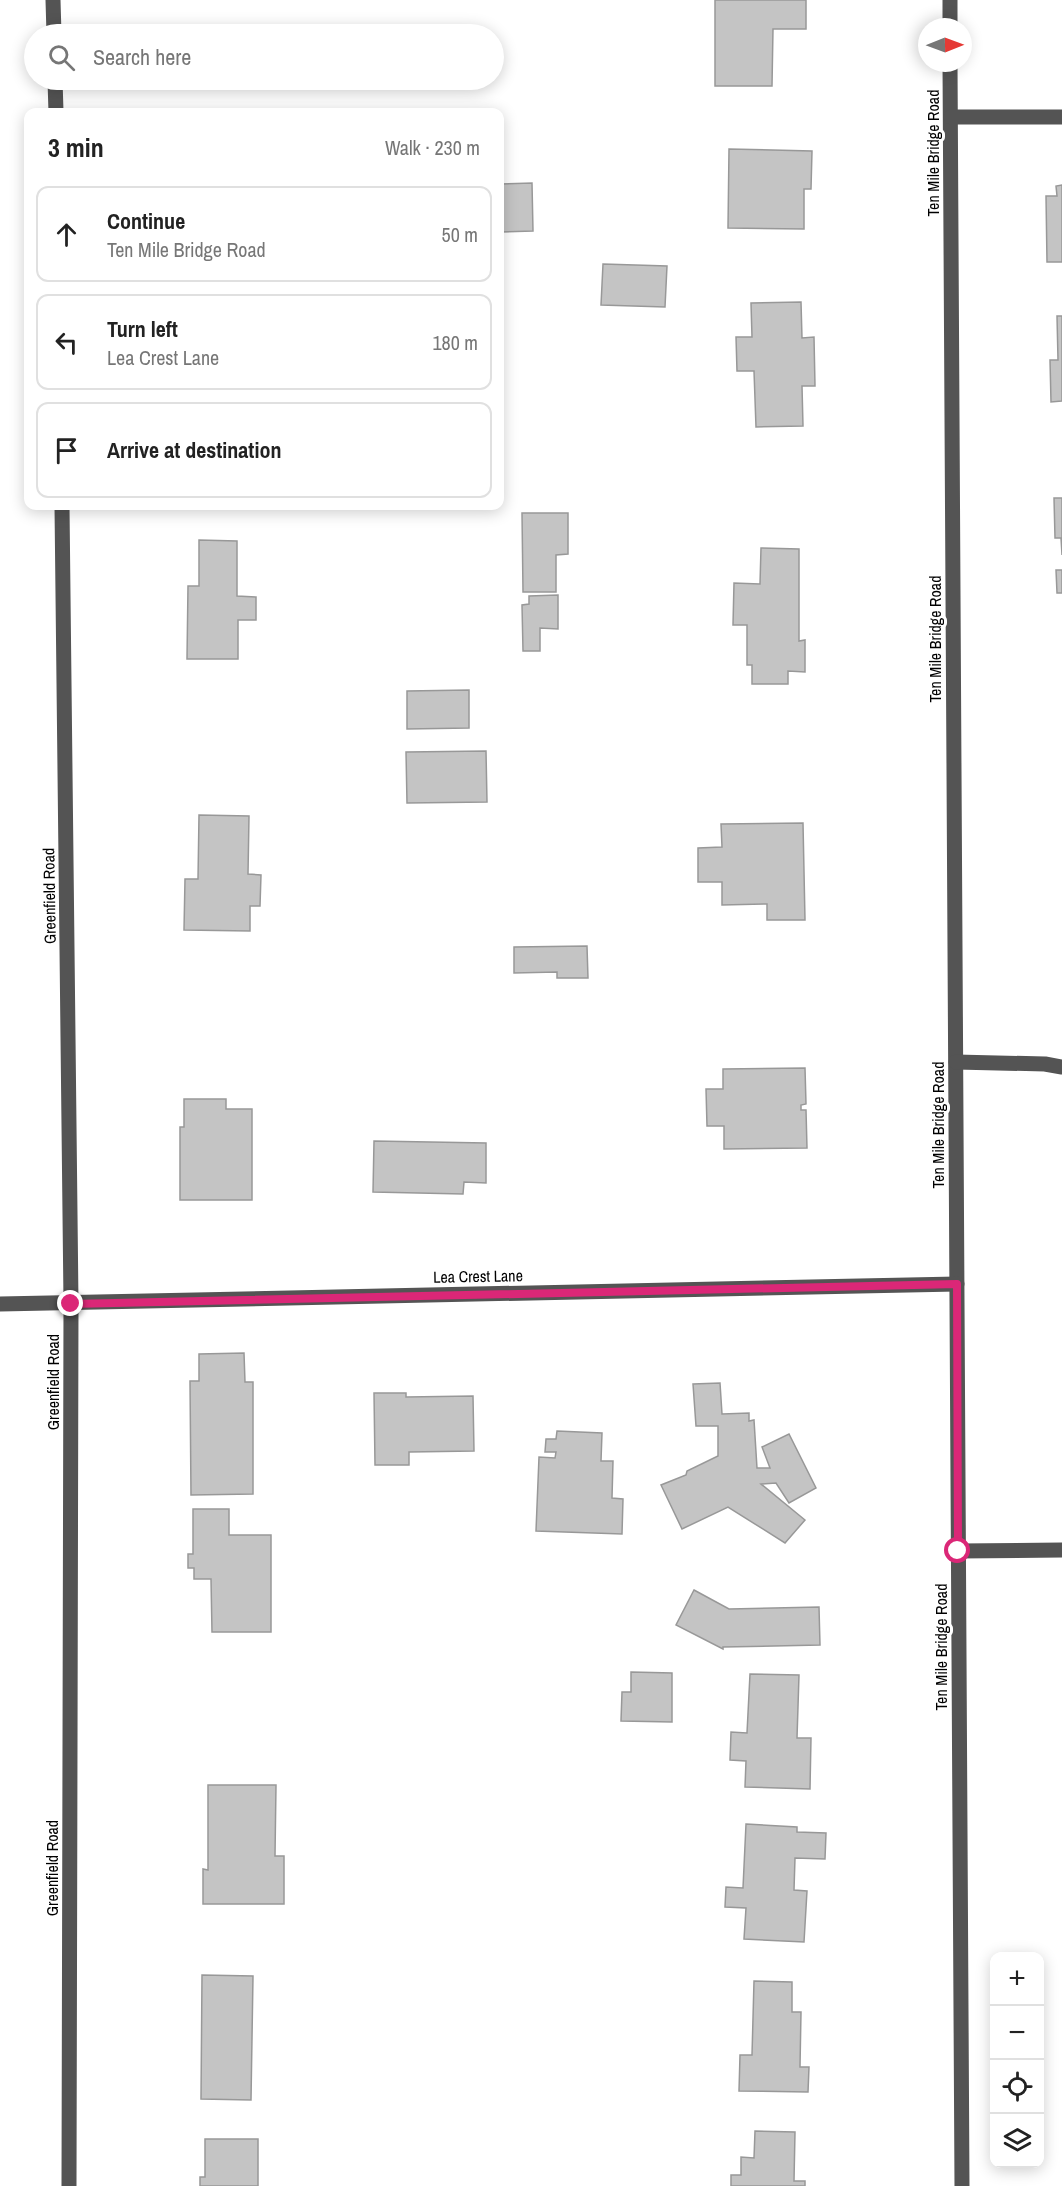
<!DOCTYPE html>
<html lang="en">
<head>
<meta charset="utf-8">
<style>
	:root { --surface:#fff; --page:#f2f2f2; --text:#222; --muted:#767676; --line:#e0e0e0 }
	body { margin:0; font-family:"Archivo Narrow",sans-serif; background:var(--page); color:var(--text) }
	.controls { position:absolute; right:18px; bottom:18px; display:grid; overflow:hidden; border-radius:12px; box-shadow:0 3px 15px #0003 }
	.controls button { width:54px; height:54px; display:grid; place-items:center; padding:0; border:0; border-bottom:2px solid var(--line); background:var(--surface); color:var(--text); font:30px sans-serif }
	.compass { position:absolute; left:918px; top:18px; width:54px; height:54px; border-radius:50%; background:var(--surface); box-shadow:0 3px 15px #0003; rotate:89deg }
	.stop { position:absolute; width:18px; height:18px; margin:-14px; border:4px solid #db2777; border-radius:50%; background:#fff }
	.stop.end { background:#db2777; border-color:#fff; box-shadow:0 2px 6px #0008 }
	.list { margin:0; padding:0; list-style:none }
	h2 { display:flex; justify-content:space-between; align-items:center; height:78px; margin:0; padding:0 24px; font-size:26px }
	h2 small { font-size:20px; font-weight:400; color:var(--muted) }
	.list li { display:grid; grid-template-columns:39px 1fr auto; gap:18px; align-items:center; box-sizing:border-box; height:96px; margin:0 12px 12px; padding:0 12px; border:2px solid var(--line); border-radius:12px }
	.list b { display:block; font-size:22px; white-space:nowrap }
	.list p { margin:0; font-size:20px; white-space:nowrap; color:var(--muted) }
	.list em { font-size:20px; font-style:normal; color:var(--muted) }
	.icon { flex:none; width:33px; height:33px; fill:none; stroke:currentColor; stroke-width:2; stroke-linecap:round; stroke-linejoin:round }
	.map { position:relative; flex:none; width:1062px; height:2186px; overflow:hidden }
	.search { position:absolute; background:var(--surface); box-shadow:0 3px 15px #0003; left:24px; top:24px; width:480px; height:66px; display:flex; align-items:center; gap:15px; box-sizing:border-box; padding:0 21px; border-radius:33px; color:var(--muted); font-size:22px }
	.panel { position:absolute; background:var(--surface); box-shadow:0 3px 15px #0003; left:24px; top:108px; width:480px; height:402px; border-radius:12px }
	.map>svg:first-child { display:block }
	.building { fill:#c4c4c4; stroke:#989898; stroke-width:1.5 }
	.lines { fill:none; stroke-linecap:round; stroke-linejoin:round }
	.minor { stroke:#545454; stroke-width:15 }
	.route { stroke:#db2777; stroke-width:8 }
	.labels { text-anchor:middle; stroke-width:6; stroke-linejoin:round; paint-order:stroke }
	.street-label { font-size:16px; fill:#000; stroke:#fff }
</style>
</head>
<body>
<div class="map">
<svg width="1062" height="2186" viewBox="0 0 1062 2186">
	<rect width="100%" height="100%" fill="#fff"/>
	<!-- building -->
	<g class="building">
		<path d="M715,0H806V29H773L772,86H715Z"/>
		<path d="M729,149L812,151L811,189H804V229L728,228Z"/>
		<path d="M532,183L533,231L501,232L500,184Z"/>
		<path d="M1062,185V262H1047L1046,196H1057L1056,186Z"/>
		<path d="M603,264L667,266L665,307L601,305Z"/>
		<path d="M801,302L802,338L814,337L815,386H802L803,426L756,427L754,371H737L736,337H752L751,303Z"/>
		<path d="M1057,316H1062V401L1051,402L1050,360H1058Z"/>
		<path d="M1054,498H1062V555L1061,538H1055Z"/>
		<path d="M522,513H568V554L556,555V592H523Z"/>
		<path d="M199,540L237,541V596L256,597V620H238V659H187L188,586H199Z"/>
		<path d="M761,548L799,549V641L805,640V672L788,671V684H752V665H747V625H733L734,583L760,584Z"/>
		<path d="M1056,570H1062V593H1057Z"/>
		<path d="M558,595V629L540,628V651H523L522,605L529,604V596Z"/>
		<path d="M469,690V728L407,729V691Z"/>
		<path d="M486,751L487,802L407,803L406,752Z"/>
		<path d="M199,815L249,816L248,874L261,875L260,906H250V931L184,930L185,879H198Z"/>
		<path d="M803,823L805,920H767V904L722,905V882H698V848L722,847L721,824Z"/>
		<path d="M587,946L588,978H557V972L514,973V947Z"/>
		<path d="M805,1068L806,1104L801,1105V1110H806L807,1148L724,1149V1126H707L706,1089H723V1069Z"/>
		<path d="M184,1099H226V1109H252V1200H180V1127H184Z"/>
		<path d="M374,1141L486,1143V1183L464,1182L463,1194L373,1192Z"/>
		<path d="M244,1353L245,1382H253V1494L191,1495L190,1381H199V1354Z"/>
		<path d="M720,1383L722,1414L749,1413V1421L754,1420L757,1468H770L762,1447L789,1434L816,1488L789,1503L776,1483L761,1484L805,1520L785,1543L728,1507L682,1529L661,1485L686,1475L687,1471L718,1456V1426H696L693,1384Z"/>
		<path d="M374,1393H406V1397L473,1396L474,1451L409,1452V1465H375Z"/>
		<path d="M557,1431L602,1433L601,1461H613L612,1498L623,1499L622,1534L536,1531L539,1457L555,1458L556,1452H545L546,1439H556Z"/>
		<path d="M193,1509H229V1535H271V1632H212L211,1579H194V1568H188V1554H193Z"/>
		<path d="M694,1590L729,1609L819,1607L820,1645L723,1647V1649L676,1625Z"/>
		<path d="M631,1672L672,1673V1722L621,1721L622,1692H631Z"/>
		<path d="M750,1674L799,1675L797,1738H811L810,1789L745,1787L746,1761L730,1760L731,1732L747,1733Z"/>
		<path d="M208,1785H276L275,1856H284V1904H203V1869L208,1870Z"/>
		<path d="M746,1824L797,1827V1832L826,1833L825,1859L795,1858L794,1890L807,1891L804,1942L744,1939L746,1908L725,1907L726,1887L743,1888Z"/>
		<path d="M202,1975L253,1976L251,2100L201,2099Z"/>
		<path d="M754,1981L792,1982V2012H801L800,2067H809L808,2092L739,2091L740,2055H752Z"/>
		<path d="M755,2131L795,2132L794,2181H805V2186H731V2175H741V2157L754,2158Z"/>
		<path d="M205,2139H258V2186H200V2177H205Z"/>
	</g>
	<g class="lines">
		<!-- minor -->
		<g class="minor">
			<path d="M53,0L54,34"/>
			<path d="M950,0V27"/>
			<path d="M950,63L962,2186"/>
			<path d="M55,80L56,112"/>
			<path d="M951,117H1062"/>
			<path d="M62,506L71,1303L69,2186"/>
			<path d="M956,1062L1045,1064L1062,1067"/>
			<path d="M0,1304L957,1284"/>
			<path d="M958,1551L1062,1550"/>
		</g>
	</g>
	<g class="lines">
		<!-- route -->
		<path class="route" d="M71,1304L957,1284L958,1551"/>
	</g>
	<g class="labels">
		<!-- street labels -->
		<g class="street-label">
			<text transform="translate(933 153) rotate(-90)" y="6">Ten Mile Bridge Road</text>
			<text transform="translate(935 639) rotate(-90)" y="6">Ten Mile Bridge Road</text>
			<text transform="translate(49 896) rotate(-91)" y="6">Greenfield Road</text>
			<text transform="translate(938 1125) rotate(-90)" y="6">Ten Mile Bridge Road</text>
			<text transform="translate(478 1276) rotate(-1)" y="6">Lea Crest Lane</text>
			<text transform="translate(53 1382) rotate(-90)" y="6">Greenfield Road</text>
			<text transform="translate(941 1647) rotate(-90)" y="6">Ten Mile Bridge Road</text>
			<text transform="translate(52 1868) rotate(-90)" y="6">Greenfield Road</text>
		</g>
	</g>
</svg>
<div class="controls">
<button>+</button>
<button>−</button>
<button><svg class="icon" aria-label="locate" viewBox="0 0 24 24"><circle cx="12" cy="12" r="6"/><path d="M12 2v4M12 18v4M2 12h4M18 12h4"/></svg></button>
<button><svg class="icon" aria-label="layers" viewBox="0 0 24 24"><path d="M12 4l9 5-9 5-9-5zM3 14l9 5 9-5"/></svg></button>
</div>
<svg class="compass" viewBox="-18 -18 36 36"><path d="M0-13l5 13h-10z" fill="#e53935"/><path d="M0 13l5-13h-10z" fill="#767676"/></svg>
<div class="stop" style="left:958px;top:1551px"></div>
<div class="stop end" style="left:71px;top:1304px"></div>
<div class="search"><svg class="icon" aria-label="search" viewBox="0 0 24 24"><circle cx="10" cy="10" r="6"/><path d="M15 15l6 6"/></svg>Search here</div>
<section class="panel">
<h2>3 min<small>Walk · 230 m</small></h2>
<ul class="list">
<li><svg class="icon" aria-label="ahead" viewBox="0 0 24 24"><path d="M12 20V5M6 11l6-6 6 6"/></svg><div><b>Continue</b><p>Ten Mile Bridge Road</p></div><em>50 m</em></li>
<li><svg class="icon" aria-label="left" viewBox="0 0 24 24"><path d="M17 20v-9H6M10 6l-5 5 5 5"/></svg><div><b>Turn left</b><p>Lea Crest Lane</p></div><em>180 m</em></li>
<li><svg class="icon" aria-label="arrive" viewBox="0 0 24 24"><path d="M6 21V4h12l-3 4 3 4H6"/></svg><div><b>Arrive at destination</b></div></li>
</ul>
</section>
</div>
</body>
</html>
